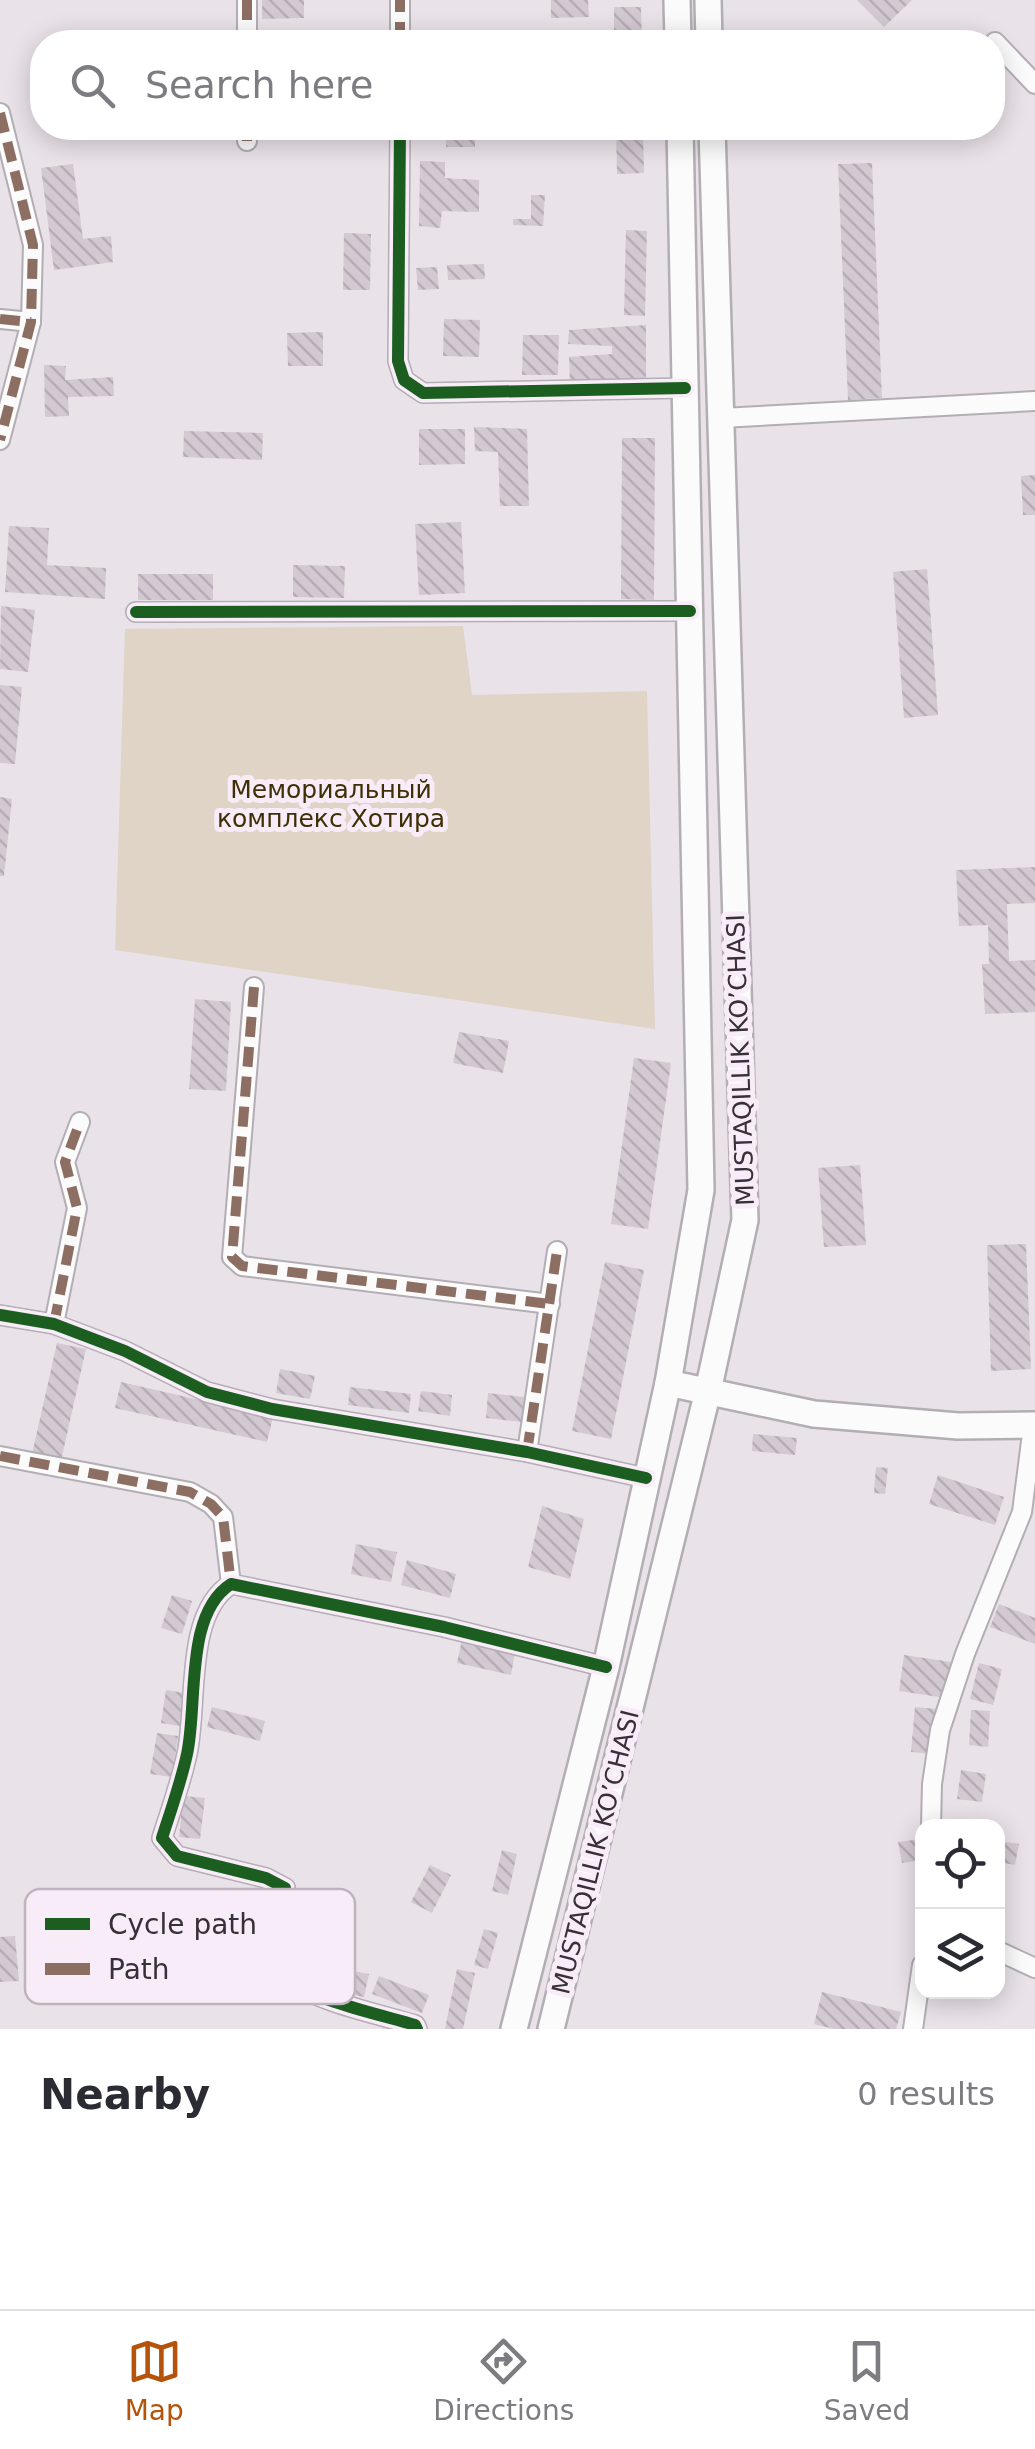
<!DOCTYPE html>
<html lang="en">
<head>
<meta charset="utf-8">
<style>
	:root { --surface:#fff; --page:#f2f2f3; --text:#2b2b33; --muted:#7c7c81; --line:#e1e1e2; --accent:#b45309 }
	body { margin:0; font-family:"DejaVu Sans",sans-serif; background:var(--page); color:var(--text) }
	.controls { position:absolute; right:30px; bottom:30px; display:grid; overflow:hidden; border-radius:20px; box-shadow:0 5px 25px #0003 }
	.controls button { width:90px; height:90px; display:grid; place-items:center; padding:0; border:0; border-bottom:2px solid var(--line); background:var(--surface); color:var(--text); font:50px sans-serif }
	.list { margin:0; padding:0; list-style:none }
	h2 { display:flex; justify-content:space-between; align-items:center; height:130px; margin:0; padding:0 40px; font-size:42px }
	h2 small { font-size:32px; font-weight:400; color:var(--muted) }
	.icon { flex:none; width:55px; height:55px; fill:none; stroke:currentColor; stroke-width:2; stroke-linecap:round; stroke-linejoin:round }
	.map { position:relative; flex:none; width:1035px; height:2029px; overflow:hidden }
	.search { position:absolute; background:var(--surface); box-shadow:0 5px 25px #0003; left:30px; right:30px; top:30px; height:110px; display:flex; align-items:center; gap:25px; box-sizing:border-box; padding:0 35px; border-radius:40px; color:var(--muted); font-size:38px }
	.sheet { height:280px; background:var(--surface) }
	nav { display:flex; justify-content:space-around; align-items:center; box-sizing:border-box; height:140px; border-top:2px solid var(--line); background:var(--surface); font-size:28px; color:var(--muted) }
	nav a { display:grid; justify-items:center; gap:5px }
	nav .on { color:var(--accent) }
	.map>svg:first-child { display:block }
	.park { fill:#dfd4c6 }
	.building { fill:url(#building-back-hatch) }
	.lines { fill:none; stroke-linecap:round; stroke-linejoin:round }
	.street-casing { stroke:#b3aeb3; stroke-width:22 }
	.secondary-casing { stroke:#b3aeb3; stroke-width:30 }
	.street { stroke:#fcfbfc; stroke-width:18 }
	.secondary { stroke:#fcfbfc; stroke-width:25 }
	.quiet { stroke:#8d6e63; stroke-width:10; stroke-dasharray:20 10; stroke-linecap:butt }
	.cycleway-casing { stroke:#f9ecf9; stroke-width:19 }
	.cycleway { stroke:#1b5e20; stroke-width:12 }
	.labels { text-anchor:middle; stroke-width:10; stroke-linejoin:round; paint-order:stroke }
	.park-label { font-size:25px; fill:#3f2f04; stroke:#f9ecf9 }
	.street-label { font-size:25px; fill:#363136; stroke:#f9ecf9 }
	.key { fill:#f9ecf9; stroke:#beb4be; stroke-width:2.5 }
	.key-label { font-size:28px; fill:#363136 }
</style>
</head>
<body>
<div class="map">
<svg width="1035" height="2029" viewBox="0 0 1035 2029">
	<defs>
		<pattern id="building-back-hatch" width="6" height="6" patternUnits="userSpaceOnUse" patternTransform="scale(2.5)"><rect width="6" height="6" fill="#d3c9d3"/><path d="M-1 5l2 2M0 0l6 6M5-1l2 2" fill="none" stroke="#b6adb6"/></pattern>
	</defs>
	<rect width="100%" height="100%" fill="#e9e2e9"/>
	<!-- park -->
	<path class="park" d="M463,626L472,695L647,691L655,1029L115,950L125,629Z"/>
	<!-- building -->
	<g class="building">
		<path d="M262,0H304V18L262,19Z"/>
		<path d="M551,0H588L589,17L551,18Z"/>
		<path d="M857,0H912L884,27Z"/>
		<path d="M614,7H641L642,42H614Z"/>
		<path d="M482,30V42H449L448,31Z"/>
		<path d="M355,34L356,42H312V35Z"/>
		<path d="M576,35V42H546V36Z"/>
		<path d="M56,128H90L91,132L59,139Z"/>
		<rect x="544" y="128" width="33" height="8"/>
		<path d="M616,128H643L644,173L617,174Z"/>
		<path d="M475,130V147H446V131Z"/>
		<path d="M420,161L445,162V178L479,180V212L442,211L440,228L419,226Z"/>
		<path d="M872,163L882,398L848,400L838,164Z"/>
		<path d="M73,164L83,239L111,236L113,262L54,270L41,168Z"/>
		<path d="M531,195H545L543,226L513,225V219H531Z"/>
		<path d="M626,230L647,231L645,316L624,315Z"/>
		<path d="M344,233L371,234L370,290H343Z"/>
		<path d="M484,264L485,279L448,280L447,265Z"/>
		<path d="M437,267L439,289L418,290L416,268Z"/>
		<path d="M444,319L480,320L479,357L443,356Z"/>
		<path d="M646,325V380L570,382L569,357L612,354V346L568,344L569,330Z"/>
		<path d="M323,332V366H288L287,333Z"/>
		<path d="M523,335H559L558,375H522Z"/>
		<path d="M44,365L66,366L65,380L113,377L114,396L68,397L69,416L45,417Z"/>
		<path d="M474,427L527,429L529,506H500L498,452L475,451Z"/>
		<path d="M419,429H465V464L419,465Z"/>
		<path d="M184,431L263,433L262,460L183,457Z"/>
		<path d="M622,438H655L654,600L621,599Z"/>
		<path d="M1035,475V515H1023L1021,476Z"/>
		<path d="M461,522L465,593L419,595L415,524Z"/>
		<path d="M9,526L49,528L47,565L106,568L105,599L5,592Z"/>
		<path d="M293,565L345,566L344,598L293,597Z"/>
		<path d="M927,569L938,715L904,718L893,572Z"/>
		<rect x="138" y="574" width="75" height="26"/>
		<path d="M1,606L35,610L28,672L0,669Z"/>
		<path d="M0,685L22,687L15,764L0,763Z"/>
		<path d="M0,797L12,799L4,876H0Z"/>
		<path d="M1035,867V903L1007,904L1009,961L1035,960V1012L985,1014L982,964H989L988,925L959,926L956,870Z"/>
		<path d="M195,999L231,1002L226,1091L189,1089Z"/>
		<path d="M459,1032L509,1041L503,1073L453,1063Z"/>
		<path d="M634,1058L671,1063L648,1229L611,1224Z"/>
		<path d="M860,1165L866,1245L824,1247L818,1168Z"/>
		<path d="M1026,1244L1031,1369L991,1371L987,1245Z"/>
		<path d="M605,1262L644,1270L611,1439L572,1431Z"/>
		<path d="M57,1343L86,1349L61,1461L32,1454Z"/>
		<path d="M280,1369L315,1376L310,1399L276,1393Z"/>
		<path d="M121,1382L273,1417L267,1442L115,1408Z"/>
		<path d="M350,1387L411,1394L409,1413L348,1405Z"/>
		<path d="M421,1391L452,1395L450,1416L418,1411Z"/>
		<path d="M488,1393L534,1398L531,1423L486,1418Z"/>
		<path d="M753,1434L797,1438L795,1455L752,1451Z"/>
		<path d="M876,1467L888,1468L885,1494L874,1493Z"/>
		<path d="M938,1475L1004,1497L995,1525L929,1504Z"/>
		<path d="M542,1506L584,1519L570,1579L528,1567Z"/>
		<path d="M356,1544L397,1552L391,1582L351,1574Z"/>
		<path d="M407,1560L456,1574L450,1598L401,1585Z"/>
		<path d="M172,1595L192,1601L182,1634L161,1628Z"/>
		<path d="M999,1604L1035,1618V1644L990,1627Z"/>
		<path d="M463,1635L516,1647L511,1675L457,1663Z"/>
		<path d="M904,1655L951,1662L946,1698L899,1691Z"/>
		<path d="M979,1663L1002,1669L993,1705L970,1699Z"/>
		<path d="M166,1690L190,1694L184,1727L161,1723Z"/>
		<path d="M212,1707L265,1721L260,1741L207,1727Z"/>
		<path d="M915,1707L937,1709L933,1754L911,1752Z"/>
		<path d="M971,1710L990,1711L988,1747L969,1745Z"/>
		<path d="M157,1733L178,1736L172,1777L150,1774Z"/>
		<path d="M961,1770L986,1774L982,1802L957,1799Z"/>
		<path d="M183,1796L205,1798L200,1839L179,1837Z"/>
		<path d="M922,1839V1860L902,1863L898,1842Z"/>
		<path d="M998,1841L1019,1844L1015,1865L998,1862Z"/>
		<path d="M502,1850L517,1854L508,1895L492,1891Z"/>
		<path d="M430,1865L451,1875L432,1913L411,1902Z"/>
		<path d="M178,1888L277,1889V1906L178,1905Z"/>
		<path d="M484,1929L498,1933L488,1969L474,1965Z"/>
		<path d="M15,1936L19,1981L0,1982V1937Z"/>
		<path d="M333,1967L369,1974L364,1997L328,1990Z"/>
		<path d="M457,1969L475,1973L463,2029H445Z"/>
		<path d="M379,1976L429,1995L422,2013L372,1994Z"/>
		<path d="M822,1992L901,2012L896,2029H834L814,2024Z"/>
	</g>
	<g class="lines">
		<!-- street casing -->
		<g class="street-casing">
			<g id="street">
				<path d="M247,0V42"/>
				<path d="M400,42V0"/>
				<path d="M995,42L1035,84"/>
				<path d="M0,113L33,245L31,322L0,440"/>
				<path d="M247,128V141"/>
				<path d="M400,128L398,361L404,380L423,393L685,388"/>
				<path d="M0,319L31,322"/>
				<path d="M721,418L1035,401"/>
				<path d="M136,612L690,611"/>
				<path d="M254,987L232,1257L242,1266L550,1304"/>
				<path d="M0,1315L54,1324L125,1351L207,1392L272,1409L527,1452L646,1478"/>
				<path d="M54,1324L77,1208L65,1162L80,1122"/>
				<path d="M527,1452L557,1251"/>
				<path d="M0,1456L190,1492L211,1504L223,1517L231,1584"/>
				<path d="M931,1826L932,1784L940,1730L965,1654L1022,1512L1033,1426"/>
				<path d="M998,1951L1035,1968"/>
				<path d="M417,2029L415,2025C390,2017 310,2000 296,1982C278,1960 286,1914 285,1888L266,1878L177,1856L162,1838C171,1810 181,1782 187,1754C198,1705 184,1614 231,1584L444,1627L606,1667"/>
				<path d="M913,2029L922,1965"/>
			</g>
		</g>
		<!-- secondary casing -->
		<g class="secondary-casing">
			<g id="secondary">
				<path d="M677,0L678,42"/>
				<path d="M708,0L709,42"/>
				<path d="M668,1383L814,1414L958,1426L1035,1425"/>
				<path d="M514,2029L606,1667L668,1383L701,1190L680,128"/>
				<path d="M551,2029L708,1391L745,1220L712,128"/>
			</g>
		</g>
		<!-- street -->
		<use href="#street" class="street"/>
		<!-- secondary -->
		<use href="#secondary" class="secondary"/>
		<!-- quiet -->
		<g class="quiet">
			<path d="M247,0V42"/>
			<path d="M400,42V0"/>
			<path d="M0,113L33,245L31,322L0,440"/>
			<path d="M247,128V141"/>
			<path d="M0,319L31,322"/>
			<path d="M254,987L232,1257L242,1266L550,1304"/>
			<path d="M54,1324L77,1208L65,1162L80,1122"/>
			<path d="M527,1452L557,1251"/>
			<path d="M0,1456L190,1492L211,1504L223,1517L231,1584"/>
		</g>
		<!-- cycleway casing -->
		<g class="cycleway-casing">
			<g id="cycleway">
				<path d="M400,128L398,361L404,380L423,393L685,388"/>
				<path d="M136,612L690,611"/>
				<path d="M0,1315L54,1324L125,1351L207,1392L272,1409L527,1452L646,1478"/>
				<path d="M417,2029L415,2025C390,2017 310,2000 296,1982C278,1960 286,1914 285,1888L266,1878L177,1856L162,1838C171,1810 181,1782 187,1754C198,1705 184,1614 231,1584L444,1627L606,1667"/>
			</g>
		</g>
		<!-- cycleway -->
		<use href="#cycleway" class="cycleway"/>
	</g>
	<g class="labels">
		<!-- park labels -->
		<g class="park-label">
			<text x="331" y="798">Мемориальный<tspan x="331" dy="29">комплекс Хотира</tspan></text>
		</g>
		<!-- street labels -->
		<g class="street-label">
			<text transform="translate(740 1060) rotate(-92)" y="9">MUSTAQILLIK KO’CHASI</text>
			<text transform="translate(595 1852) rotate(-76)" y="9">MUSTAQILLIK KO’CHASI</text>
		</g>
	</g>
	<!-- legend -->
	<rect x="25" y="1889" width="330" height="115" rx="15" class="key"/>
	<rect x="45" y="1918" width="45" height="12" fill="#1b5e20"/>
	<rect x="45" y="1963" width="45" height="12" fill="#8d6e63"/>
	<g class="key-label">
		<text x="108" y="1934">Cycle path</text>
		<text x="108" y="1979">Path</text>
	</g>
</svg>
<div class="controls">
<button><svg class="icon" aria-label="locate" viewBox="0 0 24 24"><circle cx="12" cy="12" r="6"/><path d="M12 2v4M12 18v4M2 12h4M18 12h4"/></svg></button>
<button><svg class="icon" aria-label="layers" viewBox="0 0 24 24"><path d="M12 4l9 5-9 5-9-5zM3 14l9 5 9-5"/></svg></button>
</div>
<div class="search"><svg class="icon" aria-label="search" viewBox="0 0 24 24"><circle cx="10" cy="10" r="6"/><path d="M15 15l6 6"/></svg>Search here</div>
</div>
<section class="sheet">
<h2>Nearby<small>0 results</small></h2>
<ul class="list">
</ul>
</section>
<nav>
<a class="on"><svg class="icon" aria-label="map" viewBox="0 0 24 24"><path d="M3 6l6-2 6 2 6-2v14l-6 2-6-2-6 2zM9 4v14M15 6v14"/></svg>Map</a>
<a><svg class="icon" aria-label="directions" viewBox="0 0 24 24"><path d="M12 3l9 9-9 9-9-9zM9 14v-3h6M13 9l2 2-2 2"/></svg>Directions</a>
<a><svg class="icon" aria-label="saved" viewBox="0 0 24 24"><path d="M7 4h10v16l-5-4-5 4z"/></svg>Saved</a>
</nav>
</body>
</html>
